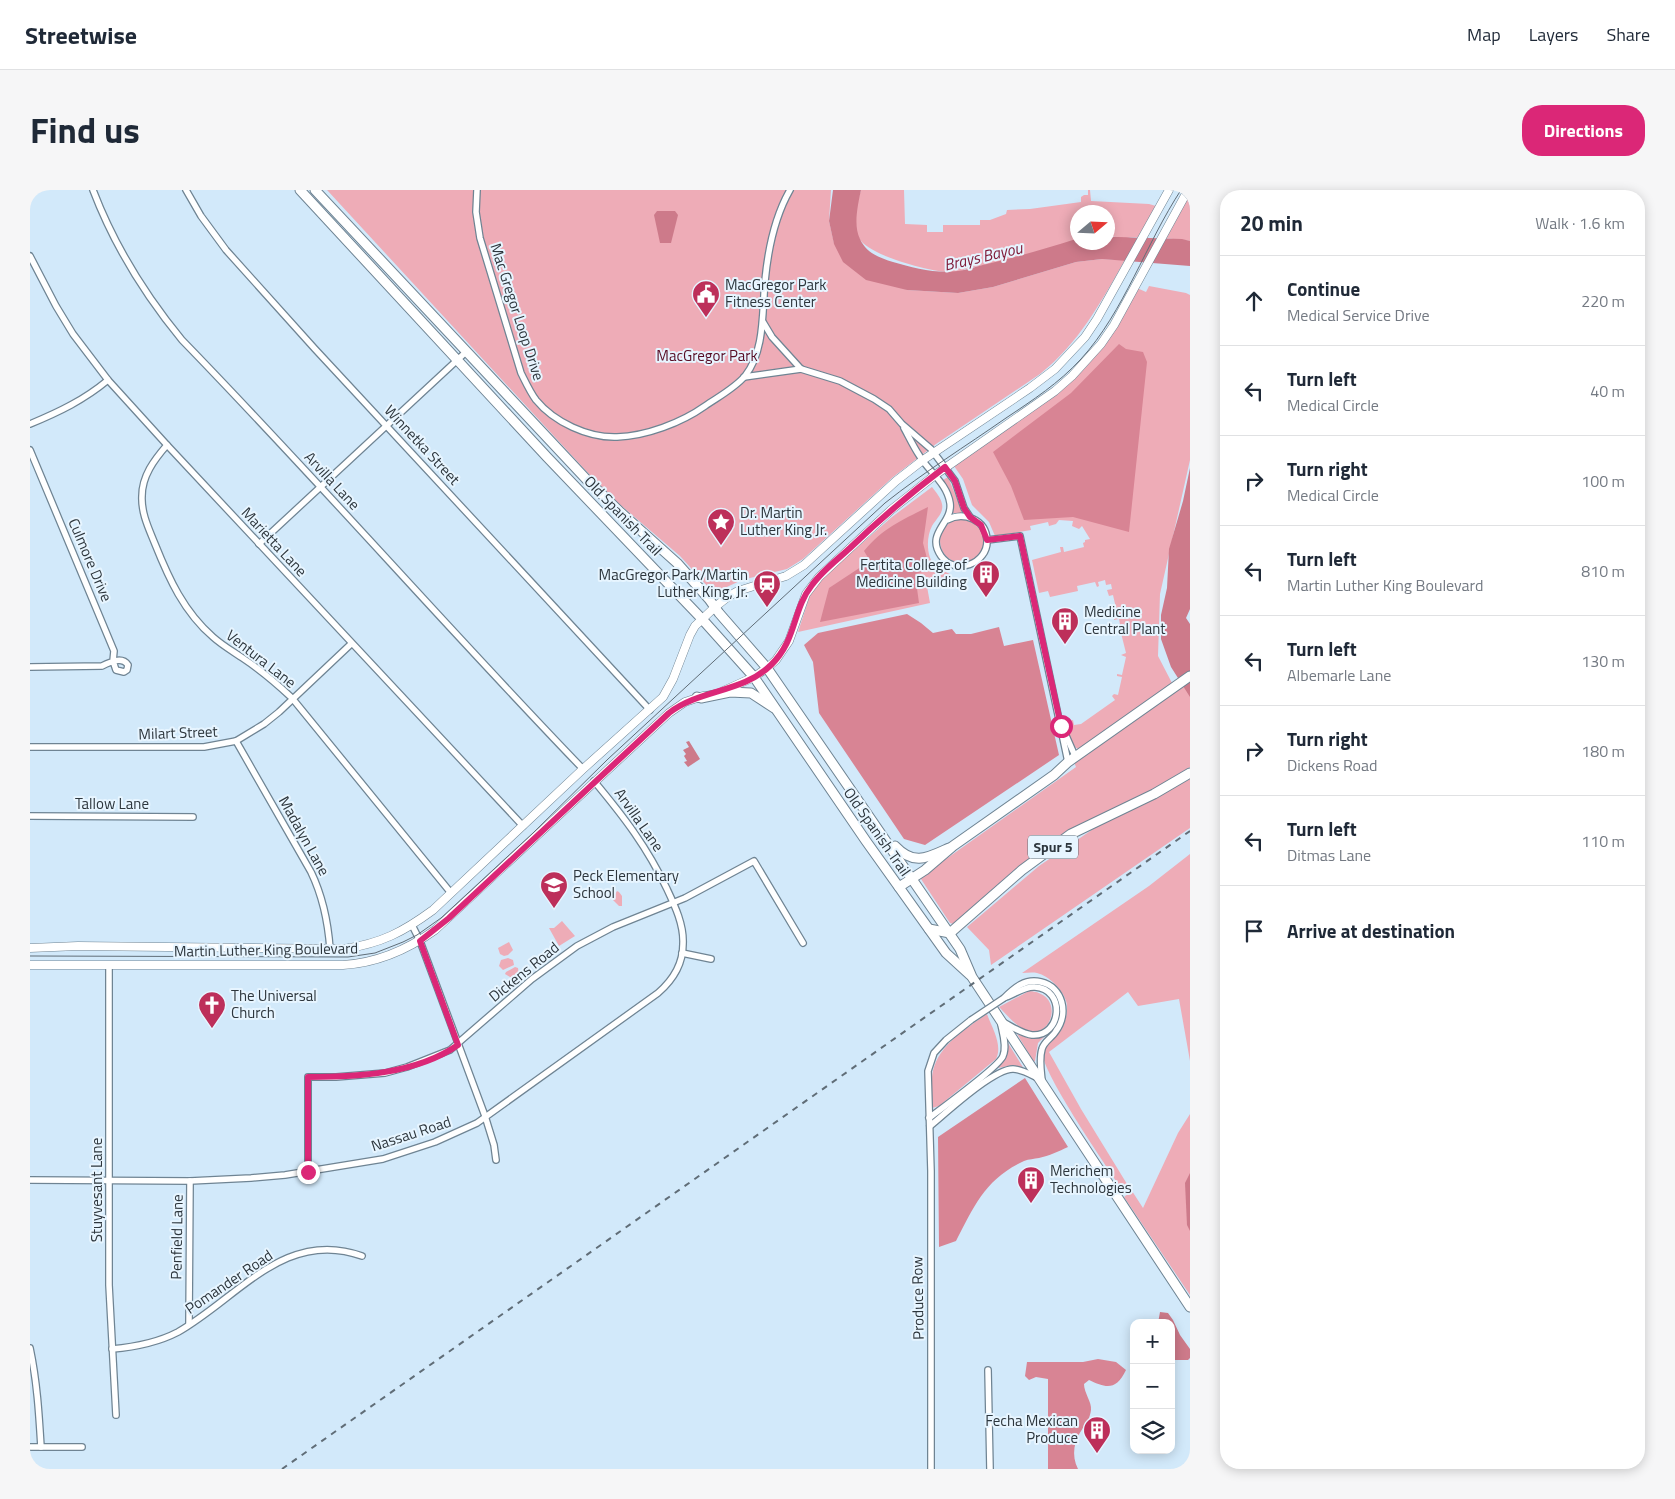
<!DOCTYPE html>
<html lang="en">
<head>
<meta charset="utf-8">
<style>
	:root { --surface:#fff; --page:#f6f6f7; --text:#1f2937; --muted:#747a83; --line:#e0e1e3; --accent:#db2777 }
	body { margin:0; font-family:"Titillium Web",sans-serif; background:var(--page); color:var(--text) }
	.controls { position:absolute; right:15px; bottom:15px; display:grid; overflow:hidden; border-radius:10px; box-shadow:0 2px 12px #0003 }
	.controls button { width:45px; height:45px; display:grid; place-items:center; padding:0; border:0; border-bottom:1px solid var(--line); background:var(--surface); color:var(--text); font:25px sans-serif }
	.compass { position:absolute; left:1040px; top:15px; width:45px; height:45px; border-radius:50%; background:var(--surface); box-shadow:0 2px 12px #0003; rotate:71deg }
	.stop { position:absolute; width:15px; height:15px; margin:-11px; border:4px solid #db2777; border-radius:50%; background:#fff }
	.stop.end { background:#db2777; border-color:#fff; box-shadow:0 1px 5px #0008 }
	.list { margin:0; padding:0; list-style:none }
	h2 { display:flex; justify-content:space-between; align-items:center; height:65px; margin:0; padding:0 20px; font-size:21px }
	h2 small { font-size:16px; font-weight:400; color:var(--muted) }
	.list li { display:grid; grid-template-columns:32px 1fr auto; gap:15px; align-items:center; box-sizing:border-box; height:90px; padding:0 20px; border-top:1px solid var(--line) }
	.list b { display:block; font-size:19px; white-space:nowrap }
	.list p { margin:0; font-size:16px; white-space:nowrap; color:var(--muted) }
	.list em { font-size:16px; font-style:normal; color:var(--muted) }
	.icon { flex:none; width:28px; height:28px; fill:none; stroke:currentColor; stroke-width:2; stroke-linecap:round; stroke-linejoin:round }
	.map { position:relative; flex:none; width:1160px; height:1279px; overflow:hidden; border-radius:20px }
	header { display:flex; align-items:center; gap:30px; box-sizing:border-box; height:70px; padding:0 25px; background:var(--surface); border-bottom:1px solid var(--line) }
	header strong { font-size:24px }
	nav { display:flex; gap:28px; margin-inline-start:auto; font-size:18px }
	.intro { display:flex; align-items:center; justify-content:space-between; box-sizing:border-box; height:120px; padding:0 30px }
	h1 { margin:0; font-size:35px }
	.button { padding:12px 22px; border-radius:20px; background:var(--accent); color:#fff; font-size:18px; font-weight:700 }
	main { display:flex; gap:30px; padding:0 30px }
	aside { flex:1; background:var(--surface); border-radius:20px; box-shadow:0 2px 12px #0003 }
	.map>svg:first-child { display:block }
	.green { fill:#eeacb7 }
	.forest { fill:#d88494 }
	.water { fill:#cd7a8a }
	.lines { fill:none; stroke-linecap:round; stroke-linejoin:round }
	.minor-casing { stroke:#6f8493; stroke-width:8 }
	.secondary-casing { stroke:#6f8493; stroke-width:9 }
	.primary-casing { stroke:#6f8493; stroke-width:11 }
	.trunk-casing { stroke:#6f8493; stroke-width:11 }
	.minor { stroke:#fff; stroke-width:5.5 }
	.secondary { stroke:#fff; stroke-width:8 }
	.primary { stroke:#fff; stroke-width:9 }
	.trunk { stroke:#fff; stroke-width:9 }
	.tram { stroke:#606d77; stroke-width:1 }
	.rail { stroke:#606d77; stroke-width:2; stroke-dasharray:6 6; stroke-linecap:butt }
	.minor-bridge-casing { stroke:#6f8493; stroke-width:8; stroke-linecap:butt }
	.minor-bridge { stroke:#fff; stroke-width:5.5 }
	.route { stroke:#db2777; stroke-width:6 }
	.labels { text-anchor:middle; stroke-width:4; stroke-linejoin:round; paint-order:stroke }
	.shield { fill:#e7f5ff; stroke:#656f77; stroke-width:1 }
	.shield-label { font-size:14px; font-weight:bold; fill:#2d363d }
	.poi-label { font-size:15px; fill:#2d363d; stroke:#e7f5ff; text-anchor:start }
	.street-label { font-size:15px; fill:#2d363d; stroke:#e7f5ff }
	.park-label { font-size:15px; fill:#580d25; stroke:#e7f5ff }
	.water-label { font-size:16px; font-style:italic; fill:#801d3b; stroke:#e7f5ff }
</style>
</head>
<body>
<header>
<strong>Streetwise</strong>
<nav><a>Map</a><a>Layers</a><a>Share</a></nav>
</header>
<div class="intro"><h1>Find us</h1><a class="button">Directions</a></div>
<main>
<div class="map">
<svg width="1160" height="1279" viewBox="0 0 1160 1279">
	<rect width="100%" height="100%" fill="#d2e9fa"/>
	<!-- green -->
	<g class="green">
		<path d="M297,0H801L799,31L804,53L877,100L928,103L963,97L1046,72L1072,69L1095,70C1071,112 1049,153 1010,184L906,254L863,287L773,369L757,379L712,390L686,402L679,398L650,366L587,312L558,283Z"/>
		<path d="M831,0H874L875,34L897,35V42H913V35H950V30H960L976,24L977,20L1000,19L1051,12V7L1054,5H1058V0H1060L1061,11L1119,14L1126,16L1108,47H1101L1092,49L1078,45V22H1048L1047,50L988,68L935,79C933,80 931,82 928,82C909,85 838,66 829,48C822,33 826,16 831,0Z"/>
		<path d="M1160,5V51L1135,48L1158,8Z"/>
		<path d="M1119,96L1156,103L1160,105V270L1130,404L1128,466L1142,493L1048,559L1041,555L1033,535L1035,532L1037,533V532L1043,530L1044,535L1051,534L1085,510L1082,506L1084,504L1088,505L1092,487L1087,486V484L1092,485L1096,467L1091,465L1096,463L1091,443L1087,444L1086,442L1091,440L1089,429L1084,430V428L1088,427L1083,405L1079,406L1077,400L1082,399L1081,394L1076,395L1075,390L1068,392L1069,396L1067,397L1065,392L1047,396L1048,401L1020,407L1018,401L1009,403L1002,370L1031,362L1030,357H1033L1034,362L1054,357L1053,353L1055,352V350L1060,349L1052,336L1049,339L1042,336L1043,331L1029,330L1026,334L1019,336L1018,332L1000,336L1001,340L965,346L959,332L942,315L933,289L924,276L1032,200L1055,178L1065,166L1107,98L1116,102Z"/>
		<path d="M918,287L932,321L931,323H923L922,306L913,290Z"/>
		<path d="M902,297C906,302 911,308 912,314C914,323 906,329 902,336C896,347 896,368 906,377C910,380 916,382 920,384L921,389L916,390L915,387L896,391L900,413L768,442L781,402L792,388L862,327Z"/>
		<circle cx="932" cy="351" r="22"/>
		<path d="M1160,491V577L1120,601L1052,635L1020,655L983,681L927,731L923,734L920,733L891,689L892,686L1046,577L1044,572Z"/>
		<path d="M1160,589V638L961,775L959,760L937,737L1009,676L1069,635Z"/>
		<path d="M1160,664V871L1149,809L1108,816L1098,802L1019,862L1051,919L1097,994L1091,998C1078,979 1009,878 1013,863C1015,853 1022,850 1029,843C1035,837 1039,819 1036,811C1033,800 1019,786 1007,783C1002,782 997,783 992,783L1119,696Z"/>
		<path d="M587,701L589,702L592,706V716H589L582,709Z"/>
		<path d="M532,731L545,746L529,756L519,738H524Z"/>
		<path d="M479,752L483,760L478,765L474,766L470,764L468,758Z"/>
		<path d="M478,768L483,770L484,775L473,780L469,776L471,770Z"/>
		<path d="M485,777L488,778L489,786L480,787L475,784L476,782Z"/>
		<path d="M999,801C1035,803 1023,848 999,841C987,838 977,825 969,817Z"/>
		<path d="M957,824C962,838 973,855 966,869L909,916L902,918C902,908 901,897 902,887C905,857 934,840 957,824Z"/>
		<path d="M987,844L998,848L1015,846L1008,853L1005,871L1004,872Z"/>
		<path d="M978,853L994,879L983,875L968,878L974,870L976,854Z"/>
		<path d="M1160,924V1105L1094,1007L1102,1001L1113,1018L1148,943Z"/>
	</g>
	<!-- forest -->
	<g class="forest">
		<path d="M1089,154L1096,159L1113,162L1117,172L1099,342L1043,327L994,330L981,296L963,262L1041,203Z"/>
		<path d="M898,317L893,353L900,380L885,384L889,413L790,432L799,398L840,371L834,361C853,338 872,330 898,317Z"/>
		<path d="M877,424L891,433L903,443L922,439L926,444H941L969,437L974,456L1003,450L1029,565L895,655L874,649L789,523L783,472L774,455L788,443Z"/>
		<path d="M995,888L1038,957C1029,961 1019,966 1009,968C1004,969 999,969 994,971C956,988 944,1016 926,1051L909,1057L908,947Z"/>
		<path d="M1068,1169L1086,1172L1096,1180C1086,1201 1076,1198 1059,1190L1054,1194C1054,1203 1062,1212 1061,1220C1060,1228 1057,1232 1053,1238C1044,1250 1041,1265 1048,1279H1018V1189L1006,1187L999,1190L995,1186L997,1172H1053Z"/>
	</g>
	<!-- water -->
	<g class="water">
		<path d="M803,0H831C828,14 823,36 830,49C836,63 850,68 863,72C883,78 907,84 928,81C937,80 948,76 957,74C987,67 1017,58 1046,49H1047L1048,52H1078V47H1088L1152,49L1160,51V76L1072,69L1046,72L963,97L928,103L877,100L836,90L813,72L804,54L799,31Z"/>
		<path d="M627,21H645L648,25L641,53H630L624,25Z"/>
		<path d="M1160,278V419L1156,428L1160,434V507L1141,477L1131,449V425L1137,398L1139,359L1153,311Z"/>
		<path d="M659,551L670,569L658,577L654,572L657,571L654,566L656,564L653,560L659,557L656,552Z"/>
		<path d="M1160,983V1041L1157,1035L1155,993Z"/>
		<path d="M1130,1122L1138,1123L1143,1130L1150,1145L1160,1159V1168L1158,1170H1141V1133H1128Z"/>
	</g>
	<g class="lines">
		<!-- minor casing -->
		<g class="minor-casing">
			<g id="minor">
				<path d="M63,0C84,55 115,105 152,150C289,291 417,438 553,579"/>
				<path d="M156,0L171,26L196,60L285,159L620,520"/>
				<path d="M447,0L446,22L450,48L491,183C496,193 500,202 506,210C524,232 558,248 587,247C616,246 651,233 675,216C688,207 705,198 715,186C735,161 732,122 735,91C738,59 744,28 760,0"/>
				<path d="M0,66L26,116L43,144L78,190L137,255L493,636"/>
				<path d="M733,132L742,147L771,179L810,191L844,209L859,219L872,234L901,259L925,291L934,318L940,327"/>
				<path d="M714,187L771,179"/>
				<path d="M0,234C29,222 54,210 78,190"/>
				<path d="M874,238C879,247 883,256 889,265C898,281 917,293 920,313C923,333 895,343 911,366C925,386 958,374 957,350C956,329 933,321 917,330"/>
				<path d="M137,255C124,270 112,286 112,306C111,323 119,339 125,354C139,389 154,422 183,447C193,456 204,462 214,469C232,481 247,494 262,508L421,703"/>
				<path d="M0,260L84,461L83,471L86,480L94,482L97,480L98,475C92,466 80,472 72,476L0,477"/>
				<path d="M957,350L990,346L1038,572"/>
				<path d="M229,354L437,161"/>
				<path d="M1034,541L1045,566"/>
				<path d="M206,551L281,682C293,707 298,731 300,759"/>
				<path d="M0,557H174L206,551L234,534L249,522L321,454"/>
				<path d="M0,626L163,627"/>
				<path d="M382,735L390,751L455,926L464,955L466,970"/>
				<path d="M652,763L681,769"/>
				<path d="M79,775V1095L86,1225"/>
				<path d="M973,832C981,836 992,844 1002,845C1032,847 1036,799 1005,797C995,796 985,804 976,807"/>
				<path d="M899,928C912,918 969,877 973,866C977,857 973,844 971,835"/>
				<path d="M900,936C916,923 963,879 983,879C992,879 1003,886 1012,890C1011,881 1009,869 1012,859C1014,851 1022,848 1026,841C1039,824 1033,797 1011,792C995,788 984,798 974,808"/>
				<path d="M278,982V887H306L355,883L377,877L420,860L502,789L547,756L583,737L655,708L724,671L773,753"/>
				<path d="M0,990L160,991L221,988L255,985L353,969L405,952L447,933L628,803C643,790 653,774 653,754C654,735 645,716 637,699C617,657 594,627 564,591"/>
				<path d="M159,1134L160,991"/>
				<path d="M0,1158C7,1191 9,1224 11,1257"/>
				<path d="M82,1159C105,1157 127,1153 148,1142C208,1108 255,1038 332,1066"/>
				<path d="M958,1180L960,1279"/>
				<path d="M0,1257H52"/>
				<path d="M901,1279V981L898,881L904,863L916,850L941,830"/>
			</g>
		</g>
		<!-- secondary casing -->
		<g class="secondary-casing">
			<g id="secondary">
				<path d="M693,501L724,487L737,478L746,470L759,451L776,404L789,387L861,320L905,285L1025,201L1042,186L1071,154L1084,135L1158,0"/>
				<path d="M0,758L48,756L314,759C352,753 373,742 403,720L553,579L633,507L643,489L660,445L665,436L685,417L699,406L708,401L756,386L774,375L866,291L893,270L1000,198L1025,179L1055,147L1067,129L1139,0"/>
				<path d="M0,775H313C347,773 377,760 405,740L639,523L655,512L673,506"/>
			</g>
		</g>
		<!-- primary casing -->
		<g class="primary-casing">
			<g id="primary">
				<path d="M270,0L517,267L672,429L724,487L836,651L916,763L940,785"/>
				<path d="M285,0L557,290L589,321L647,373L679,409L689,423L737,478L930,759L942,787L1160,1117"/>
				<path d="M667,507L671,508L700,502L721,503L744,518"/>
				<path d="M865,656C884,676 897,668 919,658"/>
			</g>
		</g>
		<!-- trunk casing -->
		<g class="trunk-casing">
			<g id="trunk">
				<path d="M869,697L895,680L923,656L1024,585L1038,572L1160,486"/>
				<path d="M899,739L920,743L992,680L1041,644L1124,604L1160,583"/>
			</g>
		</g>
		<!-- minor -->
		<use href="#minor" class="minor"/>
		<!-- secondary -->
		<use href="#secondary" class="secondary"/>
		<!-- primary -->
		<use href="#primary" class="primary"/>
		<!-- trunk -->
		<use href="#trunk" class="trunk"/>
		<!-- tram -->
		<path class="tram" d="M0,766L318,767L345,763L373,752L387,745L411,728L503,643L578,569L855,313C894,282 936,256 976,228C1003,210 1029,193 1051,169C1094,122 1116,53 1151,0"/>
		<!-- rail -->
		<path class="rail" d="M252,1279L1160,641"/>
		<!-- minor-bridge casing -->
		<g class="minor-bridge-casing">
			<path id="minor-bridge" d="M941,830L974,808"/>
		</g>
		<!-- minor-bridge -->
		<use href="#minor-bridge" class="minor-bridge"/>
	</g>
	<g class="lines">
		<!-- route -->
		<path class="route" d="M278,982V887C327,887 386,884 428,855L390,751L419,728L639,523C670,499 712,503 741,475C767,450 762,420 782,395C792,381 807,370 820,358C850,329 882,302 915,277L925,291L934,318L940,327L951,335L957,350L990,346L1031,536"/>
	</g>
	<!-- icons -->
	<defs>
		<g id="civic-pin" transform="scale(1.4375)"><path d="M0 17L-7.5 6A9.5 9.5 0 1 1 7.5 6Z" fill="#bd2f5a" stroke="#e7f5ff"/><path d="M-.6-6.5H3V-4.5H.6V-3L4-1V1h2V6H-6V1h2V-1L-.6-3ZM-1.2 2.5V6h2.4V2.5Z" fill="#fff"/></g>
		<g id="sight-pin" transform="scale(1.4375)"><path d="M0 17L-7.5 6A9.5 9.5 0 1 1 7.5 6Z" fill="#bd2f5a" stroke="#e7f5ff"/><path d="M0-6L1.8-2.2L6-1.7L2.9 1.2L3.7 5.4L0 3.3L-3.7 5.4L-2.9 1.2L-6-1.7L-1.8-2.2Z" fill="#fff"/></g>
		<g id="building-pin" transform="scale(1.4375)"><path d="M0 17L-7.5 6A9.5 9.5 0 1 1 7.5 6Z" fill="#bd2f5a" stroke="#e7f5ff"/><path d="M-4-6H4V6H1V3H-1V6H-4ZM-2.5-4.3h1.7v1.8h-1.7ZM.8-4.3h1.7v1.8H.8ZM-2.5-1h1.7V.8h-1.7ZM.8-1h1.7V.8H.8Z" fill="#fff"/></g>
		<g id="station-pin" transform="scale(1.4375)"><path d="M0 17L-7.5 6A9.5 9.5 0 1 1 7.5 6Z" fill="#bd2f5a" stroke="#e7f5ff"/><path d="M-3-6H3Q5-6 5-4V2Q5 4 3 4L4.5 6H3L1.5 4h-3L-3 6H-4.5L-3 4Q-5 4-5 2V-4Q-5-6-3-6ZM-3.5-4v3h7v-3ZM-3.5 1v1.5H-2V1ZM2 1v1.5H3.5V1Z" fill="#fff"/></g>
		<g id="school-pin" transform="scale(1.4375)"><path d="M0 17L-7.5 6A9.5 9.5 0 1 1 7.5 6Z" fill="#bd2f5a" stroke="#e7f5ff"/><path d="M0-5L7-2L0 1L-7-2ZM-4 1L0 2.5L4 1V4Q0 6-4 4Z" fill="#fff"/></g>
		<g id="church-pin" transform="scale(1.4375)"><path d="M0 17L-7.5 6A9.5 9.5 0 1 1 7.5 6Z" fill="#bd2f5a" stroke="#e7f5ff"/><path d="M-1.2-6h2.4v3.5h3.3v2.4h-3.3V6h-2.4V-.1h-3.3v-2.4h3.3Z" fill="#fff"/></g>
	</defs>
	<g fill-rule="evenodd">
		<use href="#civic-pin" x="676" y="104"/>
		<use href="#sight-pin" x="691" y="332"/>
		<use href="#building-pin" x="956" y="384"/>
		<use href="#station-pin" x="737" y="394"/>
		<use href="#building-pin" x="1035" y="431"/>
		<use href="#school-pin" x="524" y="695"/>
		<use href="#church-pin" x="182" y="815"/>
		<use href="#building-pin" x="1001" y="990"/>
		<use href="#building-pin" x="1067" y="1240"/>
	</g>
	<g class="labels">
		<!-- shield labels -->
		<rect class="shield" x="998" y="645.5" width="50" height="23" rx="4"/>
		<g class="shield-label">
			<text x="1023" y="662">Spur 5</text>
		</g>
		<!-- poi labels -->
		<g class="poi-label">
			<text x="695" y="100">MacGregor Park<tspan x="695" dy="17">Fitness Center</tspan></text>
			<text x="710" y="328">Dr. Martin<tspan x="710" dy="17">Luther King Jr.</tspan></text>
			<text x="937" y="380" text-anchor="end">Fertita College of<tspan x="937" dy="17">Medicine Building</tspan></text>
			<text x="718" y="390" text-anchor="end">MacGregor Park/Martin<tspan x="718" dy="17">Luther King, Jr.</tspan></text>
			<text x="1054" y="427">Medicine<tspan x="1054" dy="17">Central Plant</tspan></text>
			<text x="543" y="691">Peck Elementary<tspan x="543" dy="17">School</tspan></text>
			<text x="201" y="811">The Universal<tspan x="201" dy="17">Church</tspan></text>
			<text x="1020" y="986">Merichem<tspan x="1020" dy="17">Technologies</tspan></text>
			<text x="1048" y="1236" text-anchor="end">Fecha Mexican<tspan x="1048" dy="17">Produce</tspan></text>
		</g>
		<!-- street labels -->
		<g class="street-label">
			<text transform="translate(487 122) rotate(72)" y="5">Mac Gregor Loop Drive</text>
			<text transform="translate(392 255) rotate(47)" y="5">Winnetka Street</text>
			<text transform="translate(302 291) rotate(47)" y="5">Arvilla Lane</text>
			<text transform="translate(593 326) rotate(46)" y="5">Old Spanish Trail</text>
			<text transform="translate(244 352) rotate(47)" y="5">Marietta Lane</text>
			<text transform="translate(60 370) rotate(67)" y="5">Culmore Drive</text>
			<text transform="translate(231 469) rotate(38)" y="5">Ventura Lane</text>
			<text transform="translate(148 543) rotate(-2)" y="5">Milart Street</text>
			<text x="82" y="619">Tallow Lane</text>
			<text transform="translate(609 630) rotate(55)" y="5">Arvilla Lane</text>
			<text transform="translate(847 642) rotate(55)" y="5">Old Spanish Trail</text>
			<text transform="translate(274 646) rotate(61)" y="5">Madalyn Lane</text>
			<text transform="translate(236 760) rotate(-1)" y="5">Martin Luther King Boulevard</text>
			<text transform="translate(494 782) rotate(-39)" y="5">Dickens Road</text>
			<text transform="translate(381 944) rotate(-18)" y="5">Nassau Road</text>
			<text transform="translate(67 1000) rotate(-90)" y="5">Stuyvesant Lane</text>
			<text transform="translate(147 1047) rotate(-89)" y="5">Penfield Lane</text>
			<text transform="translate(199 1092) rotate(-34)" y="5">Pomander Road</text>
			<text transform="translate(888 1108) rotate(-91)" y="5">Produce Row</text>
		</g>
		<!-- park labels -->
		<g class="park-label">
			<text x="677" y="171">MacGregor Park</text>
		</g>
		<!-- water labels -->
		<g class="water-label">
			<text transform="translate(953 66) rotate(-13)" y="6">Brays Bayou</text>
		</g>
	</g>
</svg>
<div class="controls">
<button>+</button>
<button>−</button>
<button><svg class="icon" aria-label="layers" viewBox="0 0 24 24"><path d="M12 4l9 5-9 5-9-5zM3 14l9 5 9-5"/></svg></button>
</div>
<svg class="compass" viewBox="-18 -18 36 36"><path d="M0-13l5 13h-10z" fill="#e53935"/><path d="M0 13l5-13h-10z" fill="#747a83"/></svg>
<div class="stop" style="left:1031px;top:536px"></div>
<div class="stop end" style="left:278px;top:982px"></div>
</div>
<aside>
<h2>20 min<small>Walk · 1.6 km</small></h2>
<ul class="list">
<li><svg class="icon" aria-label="ahead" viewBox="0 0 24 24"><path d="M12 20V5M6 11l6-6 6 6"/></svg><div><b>Continue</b><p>Medical Service Drive</p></div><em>220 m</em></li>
<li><svg class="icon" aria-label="left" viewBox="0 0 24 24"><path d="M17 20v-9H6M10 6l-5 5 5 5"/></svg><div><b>Turn left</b><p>Medical Circle</p></div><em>40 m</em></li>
<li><svg class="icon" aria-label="right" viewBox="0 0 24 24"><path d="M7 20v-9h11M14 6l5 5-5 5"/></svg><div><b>Turn right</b><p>Medical Circle</p></div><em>100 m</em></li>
<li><svg class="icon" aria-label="left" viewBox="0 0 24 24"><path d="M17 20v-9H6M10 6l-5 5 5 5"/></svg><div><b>Turn left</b><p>Martin Luther King Boulevard</p></div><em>810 m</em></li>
<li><svg class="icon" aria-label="left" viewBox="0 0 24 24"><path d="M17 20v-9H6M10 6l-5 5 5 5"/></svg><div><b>Turn left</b><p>Albemarle Lane</p></div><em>130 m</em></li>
<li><svg class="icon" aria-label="right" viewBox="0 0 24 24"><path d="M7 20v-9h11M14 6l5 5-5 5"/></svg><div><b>Turn right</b><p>Dickens Road</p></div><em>180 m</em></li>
<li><svg class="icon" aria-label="left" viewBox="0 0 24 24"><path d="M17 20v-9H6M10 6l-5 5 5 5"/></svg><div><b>Turn left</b><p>Ditmas Lane</p></div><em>110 m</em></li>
<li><svg class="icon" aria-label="arrive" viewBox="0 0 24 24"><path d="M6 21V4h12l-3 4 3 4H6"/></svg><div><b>Arrive at destination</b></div></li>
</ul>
</aside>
</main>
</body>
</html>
